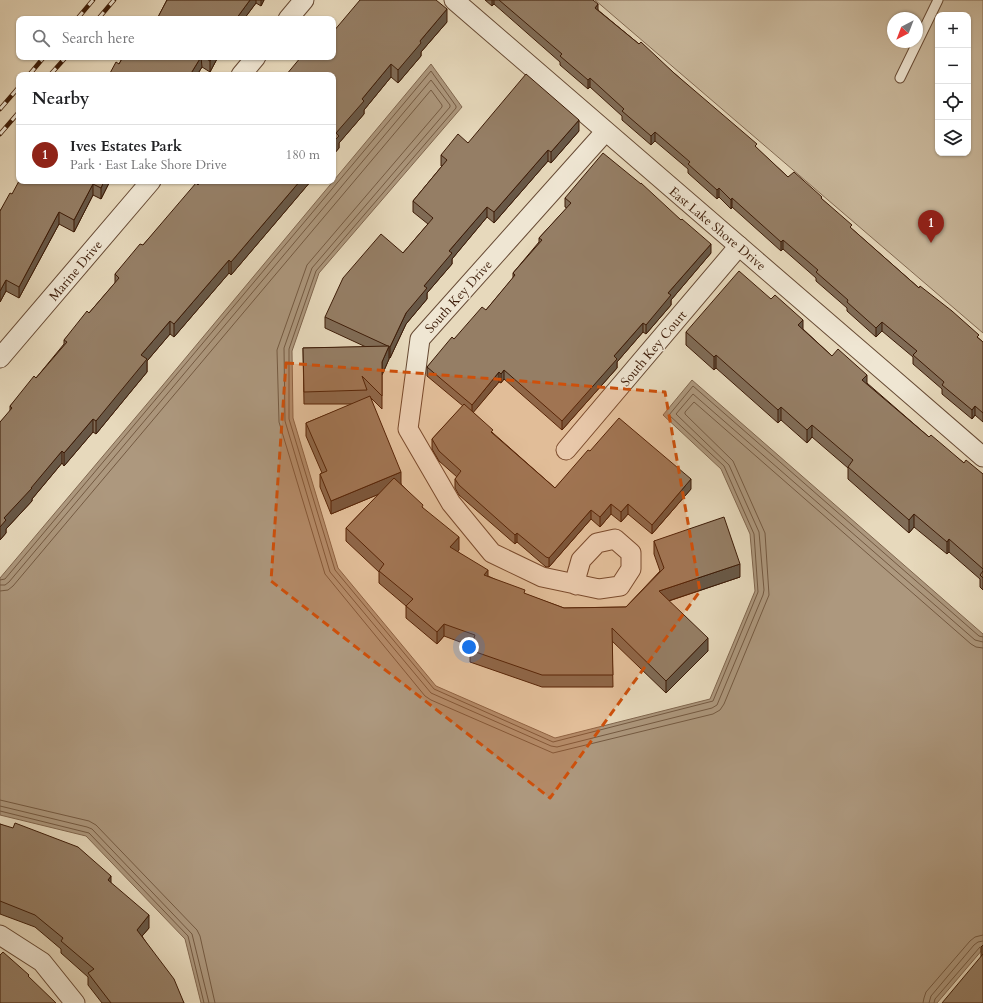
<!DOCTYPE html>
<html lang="en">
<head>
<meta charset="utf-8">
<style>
	:root { --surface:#fff; --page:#f2f2f2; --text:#202124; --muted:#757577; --line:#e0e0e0; --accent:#8f2418 }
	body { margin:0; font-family:Cardo,serif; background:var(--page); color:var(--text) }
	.controls { position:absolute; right:12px; top:12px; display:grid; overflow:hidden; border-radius:8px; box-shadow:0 1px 3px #0004 }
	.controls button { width:36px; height:36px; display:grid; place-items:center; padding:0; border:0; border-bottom:1px solid var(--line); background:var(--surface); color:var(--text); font:20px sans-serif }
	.compass { position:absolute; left:887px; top:12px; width:36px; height:36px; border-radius:50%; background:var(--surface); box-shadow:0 1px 3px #0004; rotate:222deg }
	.you { position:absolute; left:469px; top:647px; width:14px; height:14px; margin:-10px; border:3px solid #fff; border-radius:50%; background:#1a73e8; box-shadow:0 0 0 6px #1a73e833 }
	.badge { display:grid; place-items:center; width:26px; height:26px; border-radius:50%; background:var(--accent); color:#fff; font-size:13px; font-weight:700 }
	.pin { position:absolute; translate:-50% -33px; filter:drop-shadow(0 1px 2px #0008) }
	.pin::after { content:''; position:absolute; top:21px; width:14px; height:12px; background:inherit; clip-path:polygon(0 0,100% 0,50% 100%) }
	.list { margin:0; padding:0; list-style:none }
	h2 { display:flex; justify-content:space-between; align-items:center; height:52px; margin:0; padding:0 16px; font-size:17px }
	h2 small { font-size:13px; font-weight:400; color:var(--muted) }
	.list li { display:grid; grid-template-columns:26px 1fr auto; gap:12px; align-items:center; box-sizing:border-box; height:60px; padding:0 16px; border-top:1px solid var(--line) }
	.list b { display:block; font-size:15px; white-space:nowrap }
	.list p { margin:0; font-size:13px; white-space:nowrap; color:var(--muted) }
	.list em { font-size:13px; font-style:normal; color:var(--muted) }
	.icon { flex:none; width:22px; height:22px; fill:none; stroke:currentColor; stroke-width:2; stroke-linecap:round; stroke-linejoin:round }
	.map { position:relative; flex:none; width:983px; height:1003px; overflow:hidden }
	.search { position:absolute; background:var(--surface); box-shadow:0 1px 3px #0004; left:16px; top:16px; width:320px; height:44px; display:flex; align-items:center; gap:10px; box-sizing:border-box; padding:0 14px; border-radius:8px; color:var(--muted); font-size:15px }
	.panel { position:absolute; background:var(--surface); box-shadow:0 1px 3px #0004; left:16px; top:72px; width:320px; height:112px; border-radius:8px }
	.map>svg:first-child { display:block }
	.green { fill:#cab99d; stroke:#836a52; fill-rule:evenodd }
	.water { fill:#ad987e; stroke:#80664e }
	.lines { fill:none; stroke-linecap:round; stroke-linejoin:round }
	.shore { stroke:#745a42; stroke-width:1 }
	.service-casing { stroke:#674a34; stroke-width:11 }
	.minor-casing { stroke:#674a34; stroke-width:21 }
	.service { stroke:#efe6d3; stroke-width:9 }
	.minor { stroke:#efe6d3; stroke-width:19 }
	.rail-casing { stroke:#3c1b07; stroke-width:4.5 }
	.rail { stroke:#efe6d3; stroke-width:3; stroke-dasharray:9; stroke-linecap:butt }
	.wall { fill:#806c57; stroke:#3c1b07 }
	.shaded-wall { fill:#685847; stroke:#3c1b07 }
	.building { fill:#957e65; stroke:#3c1b07 }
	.marked { fill:#ce500b; fill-opacity:0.2; stroke:#ce500b; stroke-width:3; stroke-dasharray:8 5; stroke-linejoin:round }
	.labels { text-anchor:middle; stroke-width:3; stroke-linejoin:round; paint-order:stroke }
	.street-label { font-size:13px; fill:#3c1b07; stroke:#efe6d3 }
</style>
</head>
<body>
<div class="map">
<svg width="983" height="1003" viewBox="0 0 983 1003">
	<rect width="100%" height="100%" fill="#e7d9bc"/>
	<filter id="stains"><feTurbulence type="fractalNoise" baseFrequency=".005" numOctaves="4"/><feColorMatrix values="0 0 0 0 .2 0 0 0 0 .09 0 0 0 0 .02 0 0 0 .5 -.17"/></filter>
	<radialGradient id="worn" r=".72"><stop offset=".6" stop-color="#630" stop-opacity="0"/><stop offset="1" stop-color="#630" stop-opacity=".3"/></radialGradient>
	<!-- green -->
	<path class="green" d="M595,0H983V333ZM938,15H968V153H938ZM893,18H917V42H893Z"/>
	<!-- water -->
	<path class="water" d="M431,64L462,107L319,273L292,351L293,418L338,568L436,686L555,738L710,699L755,591L750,534L721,469L663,415L692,380L983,634V949L937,1003H201L185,939L86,836L0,815V578L163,385Z"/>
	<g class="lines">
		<!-- shore -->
		<g class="shore">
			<path d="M0,580L5,579L431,71L456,106V108L316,271L289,349V419L335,570L434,689L553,742L713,701L758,592L754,534L724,466L669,415L693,386L979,636L983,637"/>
			<path d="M0,585H5L9,582L431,80L450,105V107L312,268L284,348L285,421L330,572L431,693L551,746L557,747L712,708L717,705L763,595L764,590L759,532L729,465L676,414L693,394L975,640L983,642"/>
			<path d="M0,591L8,590L13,586L431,90L442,105V107L307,265L277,350L279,422L325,574L425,696L431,700L553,753L713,714L720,710L724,704L769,595L765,533L733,461L685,414V412L694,402L971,644L976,647L983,648"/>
			<path d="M0,800L89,821L96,825L197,930L200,936L215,1003"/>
			<path d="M0,806L87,827L92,829L192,934L209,1003"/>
			<path d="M0,811L89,833L188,936L204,1003"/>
			<path d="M923,1003L924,998L926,992L970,941L975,937L983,935"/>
			<path d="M929,1003L931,996L974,945L978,942L983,941"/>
			<path d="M934,1003L935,999L980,947"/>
		</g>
		<!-- service casing -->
		<g class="service-casing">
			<path id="service" d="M900,78L938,0"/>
		</g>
		<!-- minor casing -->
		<g class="minor-casing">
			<g id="minor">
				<path d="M454,0C629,153 807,304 983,457"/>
				<path d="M288,19L304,0"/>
				<path d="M241,75L256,57"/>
				<path d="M0,358L151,181"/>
				<path d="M566,450L739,246"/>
				<path d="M576,585L577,574L581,560L597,543L615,539L631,553V569L620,586L599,589L542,577L492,553L451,503L408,429L420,339L605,132"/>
				<path d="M0,935L42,962L75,1003"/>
			</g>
		</g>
		<!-- service -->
		<use href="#service" class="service"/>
		<!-- minor -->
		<use href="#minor" class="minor"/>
		<!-- rail casing -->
		<g class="rail-casing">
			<g id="rail">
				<path d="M77,19L93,0"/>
				<path d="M98,19L114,0"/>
				<path d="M29,75L44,57"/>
				<path d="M50,75L66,57"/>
				<path d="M0,109L19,87"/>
				<path d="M0,134L19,112"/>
			</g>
		</g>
		<!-- rail -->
		<use href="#rail" class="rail"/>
	</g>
	<!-- wall -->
	<g class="wall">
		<path d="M167,0H264L261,6L256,3L244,19H157Z"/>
		<path d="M485,0H593L598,10L639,44L674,73L788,177L822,199L852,229L919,288L983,342V422L975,415L972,419L942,394V389L913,364V357L882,331L876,337L847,311V308L816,281V278L783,249L781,251L732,207L731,209L719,197L717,199L688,173V169L655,141L651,145L622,120V116L590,87L588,89L560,65V62L494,4L492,6Z"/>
		<path d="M447,22L421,52V56L398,83L391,77L364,110V114L339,143V148L333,155V75Z"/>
		<path d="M123,57H218L210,72L202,67L197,75H109L119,64Z"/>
		<path d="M579,131L551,163L548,161L494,223L487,217L452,259V264L427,293V299L406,324L390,358H389V359L382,375V409L370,397L401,484L423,508L459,550L457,551L488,576L525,594L564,608L626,607L660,571L654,554V541L740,577L669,601L708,651L666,693L612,641L613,687H542L470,662V650L471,646L444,636L437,644L406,618V606L379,583V572L346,541V528L379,494L331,514L320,487V474L322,473L306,436V423L353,404H304L303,348L366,347L325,328V317L403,253L428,224L413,212V201L442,166H441V155L468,143Z"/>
		<path d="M110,181L101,199L93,195L74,232L59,224L19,298L6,291L0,302V211L12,194Z"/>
		<path d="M201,181H311L231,275L229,273L174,337L170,334L147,361V372L119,406L96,434L93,432L64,466L62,463L32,499V501L6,529V533L0,540V422L10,412V406L36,378L64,344V340L89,313L115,283V274L143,245Z"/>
		<path d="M565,198L711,253L671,300V305L646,334L643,332L617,362V368L562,430L504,379L501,383L499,382L473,412L493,433L555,488L590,451L691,489L652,534L628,514L621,522L611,514L600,527L591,519L549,567H546L517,542L515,544L459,495L455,488V479L457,477L439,461L432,449V439L463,406L427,376V367L454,339L486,310L513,278V273L539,242V238L567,208L565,207Z"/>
		<path d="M771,299L803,329L832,356L867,383L929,437L964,463L983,474V590L980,587V579L949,552L947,554L914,527L909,533L848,479V468L812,437L807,443L781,420L778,423L716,368L714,370L686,345V332Z"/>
		<path d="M0,824L111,883L149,928L142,936L184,1003H102L88,985V977L61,953V949L35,927L0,914Z"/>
		<path d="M983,945V1003L981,956V947Z"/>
	</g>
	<!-- shaded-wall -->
	<g class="shaded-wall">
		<path d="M250,0H256V3L244,19H236Z"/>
		<path d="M261,0H264L261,6Z"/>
		<path d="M492,0H494V4L492,6Z"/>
		<path d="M598,4V13L595,8Z"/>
		<path d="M447,9V22L421,52V56L398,83V70L420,41Z"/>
		<path d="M201,57L202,67L197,75H190Z"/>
		<path d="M212,57H218L210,72V61Z"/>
		<path d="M391,64V77L364,110V114L339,143V148L333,155V142L336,133L362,99Z"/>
		<path d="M590,78V87L588,89V80Z"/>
		<path d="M579,120V131L551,163V152Z"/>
		<path d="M655,132V141L651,145V136Z"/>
		<path d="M548,150V161L494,223V212Z"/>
		<path d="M104,181H110L101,199V188Z"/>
		<path d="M300,181H311L231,275V262Z"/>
		<path d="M93,184V195L74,232V220Z"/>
		<path d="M719,188V197L717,199V190Z"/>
		<path d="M732,198V207L731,209V200Z"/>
		<path d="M487,207V217L452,259V264L427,293V299L406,324L390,358V347L406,313L424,286L449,251Z"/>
		<path d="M59,212V224L19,298V287Z"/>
		<path d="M783,240V249L781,251V242Z"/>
		<path d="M711,244V253L671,300V305L646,334V325L668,293Z"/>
		<path d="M229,260V273L174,337V324Z"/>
		<path d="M6,280V291L0,302V291Z"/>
		<path d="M803,320V332L798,325Z"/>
		<path d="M170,321V334L147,361V372L119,406L96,434V421L141,355Z"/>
		<path d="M882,322V331L876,337V328Z"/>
		<path d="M643,323V332L617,362V368L562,430V421L614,356Z"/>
		<path d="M389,346V359L382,375V362Z"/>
		<path d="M716,355V368L714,370V357Z"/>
		<path d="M504,370V379L501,383V374Z"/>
		<path d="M499,372V382L472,414V405Z"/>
		<path d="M867,375V387L862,380Z"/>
		<path d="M975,406V415L972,419V410Z"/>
		<path d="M781,407V420L778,423V410Z"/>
		<path d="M93,419V432L64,466V453Z"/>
		<path d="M812,425V437L807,443V430Z"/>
		<path d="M62,451V463L32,499V501L6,529V533L0,540V527L4,518Z"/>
		<path d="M401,472V485L331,514V501Z"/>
		<path d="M691,479V489L652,534V525Z"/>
		<path d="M611,504V514L600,527V517Z"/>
		<path d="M628,504V514L621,522V512Z"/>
		<path d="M591,510V519L549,567V558Z"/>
		<path d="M914,514V527L909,533V520Z"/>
		<path d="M517,533V542L515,544V535Z"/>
		<path d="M459,537V550L450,560V547Z"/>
		<path d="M949,539V552L947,554V542Z"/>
		<path d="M740,564V577L659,604V591Z"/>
		<path d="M488,570V582L484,575Z"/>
		<path d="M444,624V636L437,644V632Z"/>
		<path d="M708,638V651L666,693V681Z"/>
		<path d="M111,876V888L108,880Z"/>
		<path d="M149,915V928L137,942V930Z"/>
	</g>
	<!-- building -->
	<g class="building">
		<path d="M167,0H250L236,19H157Z"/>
		<path d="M360,0H436L447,9L420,41L421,43L398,70L391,64L362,99L364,101L336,133L339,136L333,142V75H286L301,57H333V32Z"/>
		<path d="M499,0H593L598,4L595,8L639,44L641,42L674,73L757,144L755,146L788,177L794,172L822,197L821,198L852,225L850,227L919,288L920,286L952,311L979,335L977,337L983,342V413L975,406L972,410L942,385L944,382L913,355L917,351L882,322L876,328L847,302L848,300L816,272L818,270L783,240L781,242L732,198L731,200L719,188L717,190L688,164L690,162L655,132L651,136L622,111L624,109L590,78L588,80L560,56L562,54Z"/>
		<path d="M123,57H201L190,75H109L116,62L119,64Z"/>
		<path d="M203,57H212L210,61Z"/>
		<path d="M526,74L579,120L551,152L548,150L494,212L487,207L449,251L452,253L424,286L427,288L406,313L390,347L325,317L343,278L381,234L403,253L433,218L413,201L447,160L441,155L458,134L468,143Z"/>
		<path d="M603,153L641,184V183L681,220L682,219L711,244L668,293L671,295L646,325L643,323L614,356L617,359L562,421L504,370L501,374L499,372L472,405L427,367L452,337L454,339L482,307L486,310L515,275L513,273L542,240L539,238L571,203L565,198Z"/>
		<path d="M19,181H104L101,188L93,184L74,220L59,212L19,287L6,280L0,291V211L10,193L12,194Z"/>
		<path d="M201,181H300L231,262L229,260L174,324L170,321L141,355L147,359L119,393L96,421L93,419L64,453L62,451L31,488H32L4,518L6,520L0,527V422L12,408L10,406L34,376L36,378L67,342L64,340L87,311L89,313L119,278L115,274L140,244L143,245L196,183L198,185Z"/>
		<path d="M739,271L771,299L775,295L803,320L798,325L832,356L838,349L867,375L862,380L929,437L931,435L964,463L966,460L983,474V569L949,539L947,542L914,514L909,520L848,467L853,460L812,425L807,430L781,407L778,410L716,355L714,357L686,332Z"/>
		<path d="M389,346L382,362V396L362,376L367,390L304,392L303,348Z"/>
		<path d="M370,396L401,472L331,501L320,474L327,471L306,423Z"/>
		<path d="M464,404L493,430L491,432L555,488L588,450L590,451L619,418L691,479L652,525L628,504L621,512L611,504L600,517L591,510L549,558L546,557L517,533L515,535L459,485L455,479L461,471L439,451L432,439Z"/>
		<path d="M394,478L423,505L422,507L459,537L450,547L488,570L484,575L525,590L524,593L564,608L626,607L664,568L654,541L724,517L740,564L659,591L708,638L666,681L612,628L613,675H542L470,650L475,635L444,624L437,632L406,606L413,599L379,571L384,564L346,528Z"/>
		<path d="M983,571V578L980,575Z"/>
		<path d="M15,823L78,847L111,876L108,880L149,915L137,930L174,979L184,1003H111L88,973L94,969L61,941L63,938L35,915L0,901V824L13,828Z"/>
		<path d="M3,952L29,975L28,976L56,1003H0V955Z"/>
		<path d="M983,954V1003H942Z"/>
	</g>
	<!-- marked area -->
	<path class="marked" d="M286,363L665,392L700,591L550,798L271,581Z"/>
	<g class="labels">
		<!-- street labels -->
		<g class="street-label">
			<text transform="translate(718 228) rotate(40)" y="5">East Lake Shore Drive</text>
			<text transform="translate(75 270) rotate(-50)" y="5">Marine Drive</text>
			<text transform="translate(458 296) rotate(-48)" y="5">South Key Drive</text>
			<text transform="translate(653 348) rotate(-50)" y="5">South Key Court</text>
		</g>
	</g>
	<rect width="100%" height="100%" filter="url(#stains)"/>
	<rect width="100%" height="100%" fill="url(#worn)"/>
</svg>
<div class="controls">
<button>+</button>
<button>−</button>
<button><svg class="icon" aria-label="locate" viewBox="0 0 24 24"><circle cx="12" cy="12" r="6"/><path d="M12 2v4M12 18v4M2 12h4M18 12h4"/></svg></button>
<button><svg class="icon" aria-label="layers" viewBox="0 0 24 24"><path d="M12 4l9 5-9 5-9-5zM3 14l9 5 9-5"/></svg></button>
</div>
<svg class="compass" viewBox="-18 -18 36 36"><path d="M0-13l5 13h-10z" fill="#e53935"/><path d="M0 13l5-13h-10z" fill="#757577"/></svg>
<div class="you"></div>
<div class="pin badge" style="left:931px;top:243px">1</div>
<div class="search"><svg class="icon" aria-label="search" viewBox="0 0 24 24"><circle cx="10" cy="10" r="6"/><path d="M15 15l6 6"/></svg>Search here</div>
<section class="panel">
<h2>Nearby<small></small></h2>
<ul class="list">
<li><span class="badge">1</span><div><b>Ives Estates Park</b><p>Park · East Lake Shore Drive</p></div><em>180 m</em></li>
</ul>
</section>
</div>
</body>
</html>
